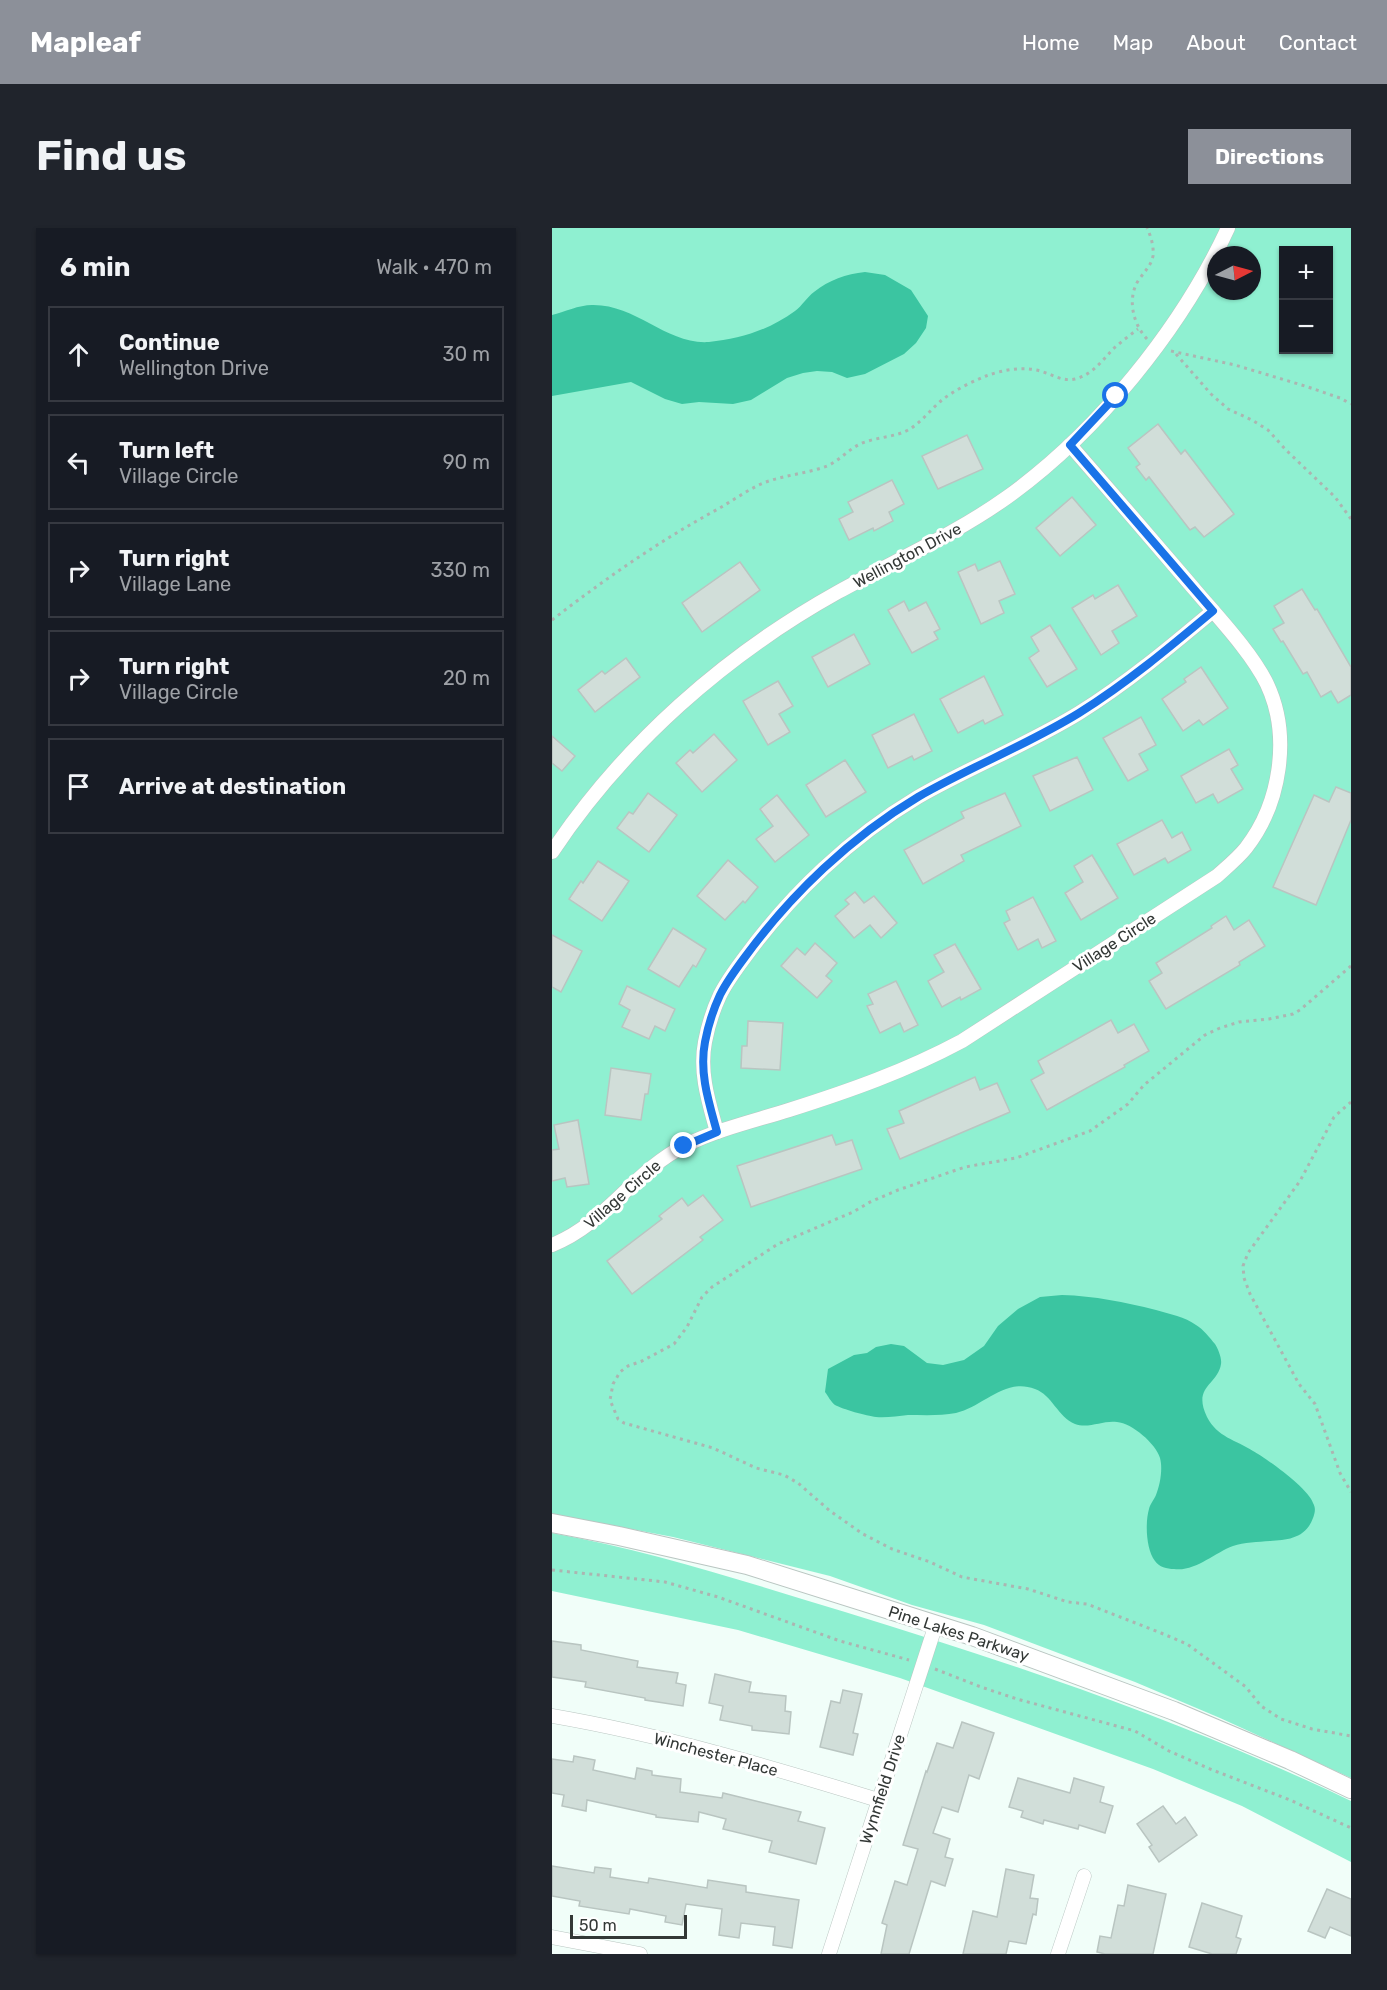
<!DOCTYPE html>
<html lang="en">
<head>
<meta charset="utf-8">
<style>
	:root { --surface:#171b24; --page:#20242c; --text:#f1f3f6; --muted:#9ea1a6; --line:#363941; --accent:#8c9099 }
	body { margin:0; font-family:Rubik,sans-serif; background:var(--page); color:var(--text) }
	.controls { position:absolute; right:18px; top:18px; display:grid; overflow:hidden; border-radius:0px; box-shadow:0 2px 4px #0004 }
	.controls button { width:54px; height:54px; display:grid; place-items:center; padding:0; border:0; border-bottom:2px solid var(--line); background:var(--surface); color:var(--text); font:30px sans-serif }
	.compass { position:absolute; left:655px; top:18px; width:54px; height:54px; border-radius:50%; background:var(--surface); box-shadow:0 2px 4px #0004; rotate:84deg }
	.scale { position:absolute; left:18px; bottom:15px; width:117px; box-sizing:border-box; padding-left:6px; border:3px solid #333836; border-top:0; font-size:16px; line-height:21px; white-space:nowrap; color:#333836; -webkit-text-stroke:4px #fff; paint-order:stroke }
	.stop { position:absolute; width:18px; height:18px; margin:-14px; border:4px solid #1a73e8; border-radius:50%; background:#fff }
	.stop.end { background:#1a73e8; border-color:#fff; box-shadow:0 2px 6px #0008 }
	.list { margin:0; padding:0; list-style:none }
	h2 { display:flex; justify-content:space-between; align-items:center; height:78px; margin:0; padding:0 24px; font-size:26px }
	h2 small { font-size:20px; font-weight:400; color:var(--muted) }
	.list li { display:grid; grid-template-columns:39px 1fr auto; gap:18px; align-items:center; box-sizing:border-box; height:96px; margin:0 12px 12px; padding:0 12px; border:2px solid var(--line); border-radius:0px }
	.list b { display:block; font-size:22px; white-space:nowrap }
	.list p { margin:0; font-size:20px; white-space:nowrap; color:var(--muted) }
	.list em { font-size:20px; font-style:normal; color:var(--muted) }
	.icon { flex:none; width:33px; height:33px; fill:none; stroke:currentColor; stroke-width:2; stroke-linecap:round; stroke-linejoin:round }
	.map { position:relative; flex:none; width:799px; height:1726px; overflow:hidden; border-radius:0px }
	header { display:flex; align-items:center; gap:36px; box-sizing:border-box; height:84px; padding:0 30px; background:var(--accent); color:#fff }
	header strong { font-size:28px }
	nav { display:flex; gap:33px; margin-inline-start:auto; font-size:21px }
	.intro { display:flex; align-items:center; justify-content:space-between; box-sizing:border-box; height:144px; padding:0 36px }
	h1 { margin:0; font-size:42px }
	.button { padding:15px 27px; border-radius:0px; background:var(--accent); color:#fff; font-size:21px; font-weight:700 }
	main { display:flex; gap:36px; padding:0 36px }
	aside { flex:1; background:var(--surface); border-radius:0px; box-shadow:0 2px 4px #0004 }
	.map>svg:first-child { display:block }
	.green { fill:#8ff0d1; fill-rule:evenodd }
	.water { fill:#3bc5a1 }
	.building { fill:#d1ded9; stroke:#b9c5c1; stroke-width:1.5 }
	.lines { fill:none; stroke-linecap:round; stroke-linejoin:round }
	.minor-casing { stroke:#bac6c2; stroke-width:15 }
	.tertiary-casing { stroke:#bac6c2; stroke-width:20 }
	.path { stroke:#abb5b1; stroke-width:3; stroke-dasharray:3 4.5; stroke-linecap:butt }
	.minor { stroke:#fff; stroke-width:14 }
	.tertiary { stroke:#fff; stroke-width:18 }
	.route { stroke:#1a73e8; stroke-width:8 }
	.labels { text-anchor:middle; stroke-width:6; stroke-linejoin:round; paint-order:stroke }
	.street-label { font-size:16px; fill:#333836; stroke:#fff }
</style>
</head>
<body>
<header>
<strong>Mapleaf</strong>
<nav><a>Home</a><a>Map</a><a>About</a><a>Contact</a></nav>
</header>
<div class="intro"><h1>Find us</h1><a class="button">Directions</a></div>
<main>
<aside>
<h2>6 min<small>Walk · 470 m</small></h2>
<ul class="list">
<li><svg class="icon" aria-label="ahead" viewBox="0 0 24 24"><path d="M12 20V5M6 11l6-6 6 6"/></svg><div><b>Continue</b><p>Wellington Drive</p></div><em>30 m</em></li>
<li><svg class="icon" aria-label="left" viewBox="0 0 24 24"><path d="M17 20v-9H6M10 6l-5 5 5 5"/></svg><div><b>Turn left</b><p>Village Circle</p></div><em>90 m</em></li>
<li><svg class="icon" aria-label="right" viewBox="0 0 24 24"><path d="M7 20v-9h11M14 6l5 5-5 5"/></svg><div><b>Turn right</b><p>Village Lane</p></div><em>330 m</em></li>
<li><svg class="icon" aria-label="right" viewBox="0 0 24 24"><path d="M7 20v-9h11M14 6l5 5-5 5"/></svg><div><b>Turn right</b><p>Village Circle</p></div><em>20 m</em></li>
<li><svg class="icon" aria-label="arrive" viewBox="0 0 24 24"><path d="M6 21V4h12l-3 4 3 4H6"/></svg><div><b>Arrive at destination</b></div></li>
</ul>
</aside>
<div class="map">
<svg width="799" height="1726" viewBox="0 0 799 1726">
	<rect width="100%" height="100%" fill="#f1fef9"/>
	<!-- green -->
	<g class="green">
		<path d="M0,0H799V1550L668,1490L583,1454L432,1397L360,1377L278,1348L121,1309L0,1286ZM732,22H776V122H732ZM664,27H700V63H664Z"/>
		<path d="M0,1305C100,1323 197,1355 293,1384C466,1437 637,1495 799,1573V1634L690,1578L601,1541L348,1450L186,1402L0,1363Z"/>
	</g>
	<!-- water -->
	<g class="water">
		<path d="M313,44L333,47L359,62L376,88L374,100L364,115L352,126L313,146L295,150L280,144L265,143L251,145L235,150L199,172L181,176L147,174L130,176L113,171L79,154L0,168V87C12,84 27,77 40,77C84,76 115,117 157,114C188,111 217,102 243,83C250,78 255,69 262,64C277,52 294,46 313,44Z"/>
		<path d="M510,1067C543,1068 572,1074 604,1082C618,1086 633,1089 644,1097C651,1101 658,1110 663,1116C666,1121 670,1130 669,1136C666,1157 640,1158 655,1189C665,1209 684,1212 701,1223C715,1231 756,1260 761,1275C764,1280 763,1285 761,1290C754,1310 736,1312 718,1313C706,1314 692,1314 681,1318C662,1325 643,1344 622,1341C615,1341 607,1339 603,1333C594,1321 593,1295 597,1281C598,1276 602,1272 604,1267C608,1257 611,1241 608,1230C604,1216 580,1195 565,1194C551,1192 537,1201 523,1196C506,1189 500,1167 483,1161C453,1149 431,1179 404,1185C389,1188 371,1187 356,1187C346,1188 334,1190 324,1189C315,1188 290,1181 283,1177C279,1174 276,1168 273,1164L276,1141L302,1127L315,1125L324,1119L339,1116L352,1118L375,1135L391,1137L412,1132L432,1118L446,1098L466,1081L488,1069Z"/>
	</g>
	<!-- building -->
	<g class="building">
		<path d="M606,196L629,226L633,222L682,286L652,309L643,299L638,302L597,249L594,252L584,239L588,236L576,220Z"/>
		<path d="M415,207L431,241L386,261L370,228Z"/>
		<path d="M340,252L352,276L337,284L341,293L322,303L321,300L297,312L287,291L301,284L296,274Z"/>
		<path d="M520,269L544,297L508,328L484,300Z"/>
		<path d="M448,333L463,366L447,373L452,385L429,396L406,344L423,336L426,343Z"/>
		<path d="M188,334L208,362L150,404L130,375Z"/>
		<path d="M566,357L585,388L560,403L567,415L549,427L520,380L541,367L543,371Z"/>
		<path d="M750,361L763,382L765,381L799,439V467L786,475L779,463L769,469L755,444L751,446L731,413L729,414L721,401L732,395L722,378Z"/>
		<path d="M352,373L357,383L374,374L388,401L382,404L386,411L360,425L336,382Z"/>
		<path d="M498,397L525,441L495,459L477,430L487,423L479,409Z"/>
		<path d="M302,406L318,436L276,459L260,429Z"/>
		<path d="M74,430L88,449L43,484L26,462L50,443L53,446Z"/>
		<path d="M649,439L676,480L651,497L647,492L631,503L610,471L634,454L632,451Z"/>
		<path d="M432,448L451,487L433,496L431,492L406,505L388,471Z"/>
		<path d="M226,453L241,478L227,486L238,504L216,517L191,473Z"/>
		<path d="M362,486L380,523L362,532L360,528L336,540L320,507Z"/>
		<path d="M589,489L604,517L587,526L596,542L576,553L551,510Z"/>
		<path d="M162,506L185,532L150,564L124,535L138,522L141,525Z"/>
		<path d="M0,508L23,528L10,543L0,535Z"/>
		<path d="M677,521L686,537L679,541L691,561L666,575L661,566L644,575L629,548Z"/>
		<path d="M525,529L541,562L498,583L481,548Z"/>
		<path d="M293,532L314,564L274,589L254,557Z"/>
		<path d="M784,559L799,565V592L764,677L721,659L762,567L777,574Z"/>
		<path d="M96,565L125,587L97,624L65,600L77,584L81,586Z"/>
		<path d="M453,565L469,598L409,627L412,633L371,656L352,622L412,590L409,584Z"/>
		<path d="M225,567L257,607L223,634L204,611L221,598L208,581Z"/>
		<path d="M610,592L620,610L630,604L639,622L616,635L613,630L582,647L565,616Z"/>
		<path d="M540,627L566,670L529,692L513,665L531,654L522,638Z"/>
		<path d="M176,632L206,659L193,675L191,673L173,692L145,668Z"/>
		<path d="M46,633L77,653L50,693L17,671L29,653L31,655Z"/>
		<path d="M303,664L312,675L322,668L345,695L329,710L318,697L302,710L283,688L297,676L293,672Z"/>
		<path d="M481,669L504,713L490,720L486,711L466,722L452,695L458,692L454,683Z"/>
		<path d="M674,688L682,702L697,692L713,718L687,734L688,737L614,781L597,753L610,745L604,735L660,700L659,698Z"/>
		<path d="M121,700L154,721L144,739L141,737L127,759L96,741Z"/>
		<path d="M0,707L30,723L9,764L0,759Z"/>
		<path d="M263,715L285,735L274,748L280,753L265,770L229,738L245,720L253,727Z"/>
		<path d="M403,716L429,761L409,772L408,769L390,779L376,753L392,744L382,727Z"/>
		<path d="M344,753L366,797L352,804L348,795L328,805L315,778L321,776L316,766Z"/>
		<path d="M75,758L123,781L113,803L103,798L97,811L70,799L78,782L67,776Z"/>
		<path d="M559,792L566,805L582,796L597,823L572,837L573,839L495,882L479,852L492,845L486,833Z"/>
		<path d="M196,793L231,795L228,842L189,840L190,818H195Z"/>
		<path d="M59,840L99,846L96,866H93L89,892L53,887Z"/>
		<path d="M423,849L428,862L445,855L458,884L348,931L335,901L352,895L347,883Z"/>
		<path d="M26,892L37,956L15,959L13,950L0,953V922L7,921L2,897Z"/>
		<path d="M280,907L284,917L300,912L310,941L199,979L185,938Z"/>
		<path d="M151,967L171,992L148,1009L151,1012L80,1066L55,1033L110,991L107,988L130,970L136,978Z"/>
		<path d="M0,1413L29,1417V1422L86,1433L85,1439L126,1445L124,1455L134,1457L131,1478L93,1472V1470L33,1459L34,1454L0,1449Z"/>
		<path d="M163,1446L199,1454L197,1464L234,1468L233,1483L239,1484L237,1506L200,1502V1498L168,1492L171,1478L157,1475Z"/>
		<path d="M291,1462L310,1466L301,1505L306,1506L301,1527L268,1519L279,1473L288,1475Z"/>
		<path d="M410,1494L442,1505L427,1551L417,1547L406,1584L390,1579L381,1605L398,1611L393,1629L401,1631L393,1658L379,1653L357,1726H329L335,1697L330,1695L343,1653L355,1657L366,1621L351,1617L374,1543L375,1544L385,1515L401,1520Z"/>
		<path d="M22,1528L43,1532L41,1542L83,1551L85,1540L100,1543V1547L129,1551L128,1564L170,1570L171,1565L249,1584L246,1593L273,1600L264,1636L217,1624L220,1613L171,1601L174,1591L147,1584L146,1594L104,1589V1587L35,1572L34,1583L10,1578L12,1567L0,1565V1531L21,1534Z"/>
		<path d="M466,1550L518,1565L522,1550L552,1559L548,1574L561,1578L553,1605L527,1597L526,1601L492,1592L491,1596L469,1589L471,1583L457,1579Z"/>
		<path d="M611,1578L624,1596L633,1589L645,1607L607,1634L597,1619L600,1617L585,1596Z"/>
		<path d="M0,1638L42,1645L43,1639L59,1641L58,1649L96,1655L97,1650L155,1660L156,1652L194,1658V1664L247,1672L240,1720L221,1717L223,1699L189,1695L187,1710L167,1707L170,1681L134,1676L130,1697L113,1694L114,1688L78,1681L77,1686L27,1678L28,1673L0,1668Z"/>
		<path d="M454,1641L482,1647L478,1670L486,1671L484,1687L481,1686L474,1716L457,1713L454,1726H411L421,1683L445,1689Z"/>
		<path d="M576,1657L614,1666L601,1726H553L545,1724L548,1708L559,1710L566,1677L572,1678Z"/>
		<path d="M775,1661L799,1671V1708L778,1699L773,1710L756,1703Z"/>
		<path d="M650,1675L690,1688L684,1709L689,1711L684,1726H660L637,1719Z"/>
	</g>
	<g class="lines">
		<!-- minor casing -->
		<g class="minor-casing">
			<g id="minor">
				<path d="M0,624C72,516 173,427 286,364C342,333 402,307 454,270C545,205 629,101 676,0"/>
				<path d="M165,904C157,875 147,845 153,814C156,798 161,782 168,767C175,753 184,741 193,729C239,666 299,609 366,569C418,539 475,517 527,485C575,455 618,419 661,383"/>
				<path d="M0,1017C55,995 80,944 134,917C167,901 202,893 237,882C297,863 354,843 410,813L665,648C675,639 686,630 694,620C729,575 739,507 715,456C700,425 665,388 643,362C601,313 560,265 518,217"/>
				<path d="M0,1488C110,1507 219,1539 326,1572"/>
				<path d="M0,1709L88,1726"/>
				<path d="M277,1726L384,1396"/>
				<path d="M506,1726L532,1648"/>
			</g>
		</g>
		<!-- tertiary casing -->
		<g class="tertiary-casing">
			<path id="tertiary" d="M0,1295L67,1308L195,1337L420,1408L622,1483L738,1532L799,1561"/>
		</g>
		<!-- path -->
		<g class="path">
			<path d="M595,111C581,96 575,71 586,53C592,44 599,38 601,28C602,19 599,8 595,0"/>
			<path d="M619,123L683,137L753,158L788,170L799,176"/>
			<path d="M624,126L659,166L676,181L700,192L716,202L734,222L783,269L799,291"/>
			<path d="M0,392C53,351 107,313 166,281C180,273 194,263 209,256C230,247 254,246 275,238C289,232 298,219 313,214C327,209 343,209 356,202C369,195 379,181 390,172C403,162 419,154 434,148C450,142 471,138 488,143C500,146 510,154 523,151C540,147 550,133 561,121C569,114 578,107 586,101"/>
			<path d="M799,738L748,782L741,786L717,791L687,794L668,800L653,807L592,857L576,876L538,903L464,930L413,939L346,962L318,974L301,984L226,1016L160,1059L150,1069L135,1099L122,1116L90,1133L76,1138L68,1144L61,1156L58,1172L66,1191L72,1195L161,1220L204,1240L232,1247L246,1255L278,1283L311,1306L340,1321L378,1334L410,1349L476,1361L516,1374L535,1376L609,1405L635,1416L694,1459L709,1478L729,1491L760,1501L799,1508"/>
			<path d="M799,874L782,889L748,953L696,1025L691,1038L692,1050L698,1066L747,1156L763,1176L788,1245L799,1264"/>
			<path d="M0,1342L113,1354L166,1369L288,1413L357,1432"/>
			<path d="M383,1441L429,1459L465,1471L583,1503L617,1523L658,1541L738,1572L799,1600"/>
		</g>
		<!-- minor -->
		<use href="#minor" class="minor"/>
		<!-- tertiary -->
		<use href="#tertiary" class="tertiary"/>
	</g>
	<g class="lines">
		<!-- route -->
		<path class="route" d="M132,918L165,904C157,875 147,845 153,814C156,798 161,782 168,767C175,753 184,741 193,729C239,666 299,609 366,569C418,539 475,517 527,485C575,455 618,419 661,383L518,217L564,168"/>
	</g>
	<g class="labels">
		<!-- street labels -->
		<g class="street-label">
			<text transform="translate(355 327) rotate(-28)" y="6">Wellington Drive</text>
			<text transform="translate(562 714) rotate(-33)" y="6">Village Circle</text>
			<text transform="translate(70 966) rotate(-41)" y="6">Village Circle</text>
			<text transform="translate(407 1405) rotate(18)" y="6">Pine Lakes Parkway</text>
			<text transform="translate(164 1526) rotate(15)" y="6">Winchester Place</text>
			<text transform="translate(330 1561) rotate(-72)" y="6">Wynnfield Drive</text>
		</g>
	</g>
</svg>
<div class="controls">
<button>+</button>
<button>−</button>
</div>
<svg class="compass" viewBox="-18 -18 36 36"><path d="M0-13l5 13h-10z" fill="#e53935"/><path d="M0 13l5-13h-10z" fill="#9ea1a6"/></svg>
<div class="scale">50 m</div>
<div class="stop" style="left:564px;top:168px"></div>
<div class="stop end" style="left:132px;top:918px"></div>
</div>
</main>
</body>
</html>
